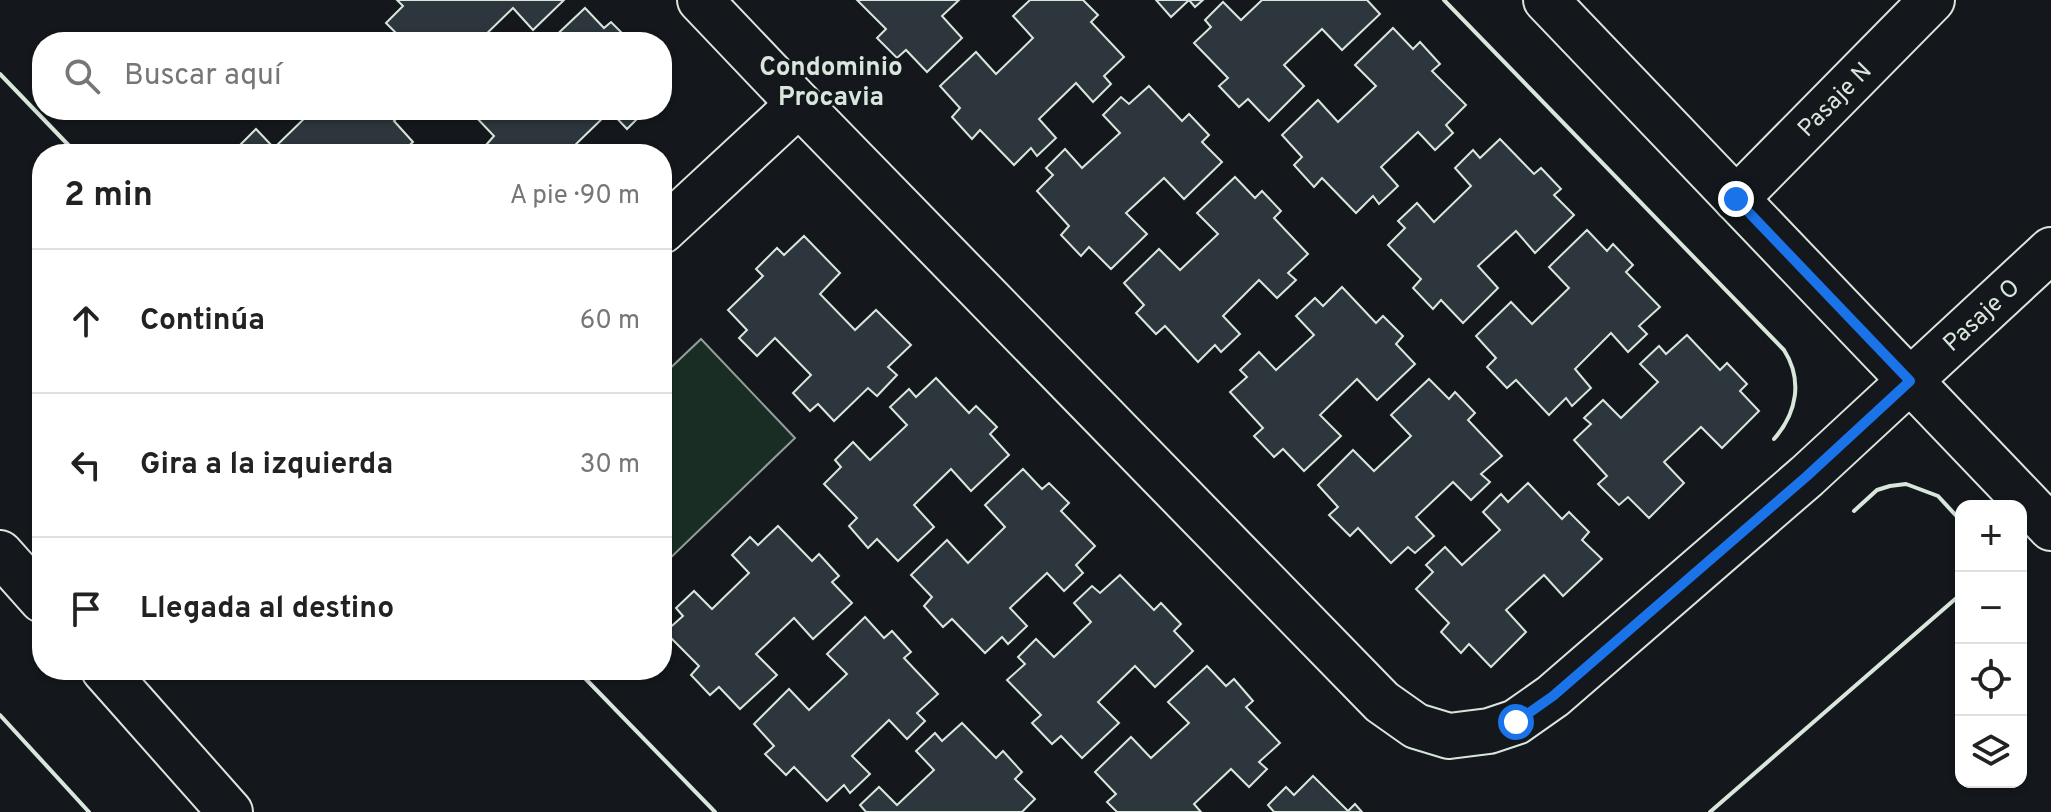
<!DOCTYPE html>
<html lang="es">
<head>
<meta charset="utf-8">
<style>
	:root { --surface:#fff; --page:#f2f2f2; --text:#222; --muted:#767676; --line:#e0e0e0 }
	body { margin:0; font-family:Overpass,sans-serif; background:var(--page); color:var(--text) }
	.controls { position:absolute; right:24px; bottom:24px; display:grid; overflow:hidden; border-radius:16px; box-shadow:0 2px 6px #0004 }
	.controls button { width:72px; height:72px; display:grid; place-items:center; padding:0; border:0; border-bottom:2px solid var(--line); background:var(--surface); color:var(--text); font:40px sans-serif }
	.stop { position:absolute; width:24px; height:24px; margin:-18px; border:6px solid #1a73e8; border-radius:50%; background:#fff }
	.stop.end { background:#1a73e8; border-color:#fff; box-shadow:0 2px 8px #0008 }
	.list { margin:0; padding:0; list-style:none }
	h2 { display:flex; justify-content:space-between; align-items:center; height:104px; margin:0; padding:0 32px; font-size:34px }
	h2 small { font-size:26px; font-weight:400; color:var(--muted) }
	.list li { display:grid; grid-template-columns:52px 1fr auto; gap:24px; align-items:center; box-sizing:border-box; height:144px; padding:0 32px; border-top:2px solid var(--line) }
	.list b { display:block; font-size:30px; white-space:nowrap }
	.list em { font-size:26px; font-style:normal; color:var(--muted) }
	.icon { flex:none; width:44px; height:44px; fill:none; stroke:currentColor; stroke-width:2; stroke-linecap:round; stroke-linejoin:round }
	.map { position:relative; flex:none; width:2051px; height:812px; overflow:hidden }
	.search { position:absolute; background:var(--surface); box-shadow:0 2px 6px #0004; left:32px; top:32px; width:640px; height:88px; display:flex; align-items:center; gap:20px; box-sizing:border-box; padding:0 28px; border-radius:32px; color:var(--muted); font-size:30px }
	.panel { position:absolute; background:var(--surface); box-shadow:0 2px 6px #0004; left:32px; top:144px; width:640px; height:536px; border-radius:32px }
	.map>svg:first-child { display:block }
	.green { fill:#1a2d24; stroke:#939e99; stroke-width:2 }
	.building { fill:#2c363c; stroke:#d8e6dc; stroke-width:2 }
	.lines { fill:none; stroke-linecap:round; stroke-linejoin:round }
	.minor-casing { stroke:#d8e6dc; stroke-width:48 }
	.minor { stroke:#14181c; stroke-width:44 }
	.wall { stroke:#d8e6dc; stroke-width:4 }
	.route { stroke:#1a73e8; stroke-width:10 }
	.labels { text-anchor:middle; stroke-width:6; stroke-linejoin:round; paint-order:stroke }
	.street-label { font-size:24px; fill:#d8e6dc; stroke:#14181c }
	.neighbourhood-label { font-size:26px; font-weight:bold; fill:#d8e6dc; stroke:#14181c }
</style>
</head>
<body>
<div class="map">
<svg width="2051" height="812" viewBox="0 0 2051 812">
	<rect width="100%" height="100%" fill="#14181c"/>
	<!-- green -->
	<path class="green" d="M701,339L795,438L662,566V376Z"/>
	<!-- building -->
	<g class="building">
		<path d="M397,0H564L533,30L513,8L478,42H405L386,23L403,6Z"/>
		<path d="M857,0H959L942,16L962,38L927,72L906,50L897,58L877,38L886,29Z"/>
		<path d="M1030,0H1083L1098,15L1091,22L1124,57L1104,76L1111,84L1093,102L1076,83L1039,119L1056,138L1037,156L1031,148L1014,165L980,130L972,139L952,117L960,108L940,86L976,52L996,74L1033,38L1013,16Z"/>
		<path d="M1156,0H1203L1195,7L1189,0L1171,17Z"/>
		<path d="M1262,0H1367L1380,14L1342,50L1322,29L1284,65L1304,86L1269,121L1248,99L1239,107L1219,86L1228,78L1194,43L1211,27L1205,20L1223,2L1241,20Z"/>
		<path d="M585,8L604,28L611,22L631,42H549Z"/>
		<path d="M1393,28L1413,49L1420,42L1440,64L1432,71L1466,105L1446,125L1453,133L1435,150L1418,132L1381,167L1398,186L1379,204L1373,196L1356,213L1322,178L1314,187L1294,165L1302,157L1282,135L1318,100L1338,122L1376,86L1355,65Z"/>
		<path d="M1149,86L1182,121L1189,114L1209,135L1202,142L1222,162L1184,199L1164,178L1126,213L1147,234L1111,269L1089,247L1081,256L1061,235L1069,226L1037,191L1053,175L1046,168L1065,149L1082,168L1120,133L1103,115L1121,97L1129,104Z"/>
		<path d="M309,110H397L401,114L394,121L413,142L400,154H245L238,147L256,129L274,148L311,112Z"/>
		<path d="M477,110H644L645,111L627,129L610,111L573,147L579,154H495L486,145L494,136L473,114Z"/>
		<path d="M1500,139L1534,174L1541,168L1561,189L1554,195L1574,215L1535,253L1516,231L1478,266L1498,288L1463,323L1441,300L1433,309L1413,288L1421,279L1388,245L1405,228L1398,221L1417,203L1434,222L1471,186L1455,168L1473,150L1480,158Z"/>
		<path d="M1235,177L1255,198L1262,191L1281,211L1274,218L1308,254L1288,273L1296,280L1277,298L1259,280L1223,316L1240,334L1221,352L1215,345L1198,362L1165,326L1156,334L1136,313L1144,305L1124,283L1159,249L1180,270L1218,234L1197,213Z"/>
		<path d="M1587,230L1607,251L1613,244L1633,265L1626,272L1660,307L1639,326L1647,334L1628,352L1611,333L1575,369L1591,388L1572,406L1566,398L1549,415L1516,380L1507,388L1487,367L1496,358L1476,336L1511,302L1532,324L1569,288L1549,267Z"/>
		<path d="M804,236L840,273L820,294L855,330L876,310L911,345L888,367L897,375L877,396L868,388L834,421L818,404L810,411L793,393L811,375L775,338L757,356L739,338L747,330L728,310L763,276L756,269L777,248L784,255Z"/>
		<path d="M1342,287L1376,323L1383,316L1403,336L1396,344L1415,364L1377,400L1357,379L1320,415L1341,436L1304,471L1283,449L1274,457L1254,436L1263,428L1230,392L1247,377L1240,370L1259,352L1276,370L1314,335L1296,316L1315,298L1323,306Z"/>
		<path d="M1687,335L1720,370L1727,363L1747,384L1740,391L1759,411L1722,448L1701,427L1664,462L1684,483L1649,518L1628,497L1619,505L1598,484L1607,476L1574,440L1591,424L1584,418L1603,400L1621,418L1658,382L1640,364L1659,346L1666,354Z"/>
		<path d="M936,378L969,413L976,406L997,427L990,434L1009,455L971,491L951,469L914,505L934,527L898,561L877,539L868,548L849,526L857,518L824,484L841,467L835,460L853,442L870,460L907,425L890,407L909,389L916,397Z"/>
		<path d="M1429,379L1449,399L1455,392L1475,413L1468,420L1502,456L1481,474L1490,482L1471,500L1453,482L1416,517L1434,536L1415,553L1408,547L1391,563L1358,528L1350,536L1329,515L1338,507L1318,485L1353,450L1374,471L1411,436L1391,415Z"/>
		<path d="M1023,469L1042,489L1049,483L1069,503L1061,511L1095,546L1076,565L1083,573L1064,591L1047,573L1010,608L1027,626L1008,644L1002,637L985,653L952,619L943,627L924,606L932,597L911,575L947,540L968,563L1005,527L985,505Z"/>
		<path d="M1528,483L1562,519L1569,512L1589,532L1582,540L1602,559L1563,596L1544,575L1506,610L1526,632L1491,667L1469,644L1461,653L1441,632L1449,623L1416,589L1433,572L1426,565L1445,547L1462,565L1500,530L1483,512L1501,494L1508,502Z"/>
		<path d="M778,526L812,561L819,554L839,576L832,582L852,603L813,639L794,618L756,654L777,675L740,709L719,687L710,695L691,675L699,666L665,632L683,616L676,608L694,591L712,609L749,573L732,555L750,537L758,545Z"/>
		<path d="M1120,575L1154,610L1161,603L1181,624L1174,631L1193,651L1155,687L1135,666L1098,702L1119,723L1082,758L1061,736L1052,744L1032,723L1041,715L1007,680L1025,664L1018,657L1036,639L1054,657L1091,622L1074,603L1092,586L1100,593Z"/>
		<path d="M865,617L884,638L892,631L911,652L904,658L938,694L917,713L925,721L907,739L889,720L852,756L870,774L850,793L844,785L827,801L794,767L786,775L765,754L774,746L754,724L789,689L809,710L847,674L827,654Z"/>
		<path d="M1207,666L1226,686L1234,679L1253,701L1246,707L1280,743L1259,762L1267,769L1249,787L1231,769L1194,804L1201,812H1117L1107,802L1116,794L1095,772L1131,737L1151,758L1189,723L1168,702Z"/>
		<path d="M962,723L996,758L1003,751L1022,772L1015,779L1035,799L1022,812H866L860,805L879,787L897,805L934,770L916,751L935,733L942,741Z"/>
		<path d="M1313,776L1348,811L1355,804L1362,812H1274L1268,805L1286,787L1294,795Z"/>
	</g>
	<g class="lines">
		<!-- minor casing -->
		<g class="minor-casing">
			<g id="minor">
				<path id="s1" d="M700,0L799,104L1382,702L1416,726L1449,736L1489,731L1516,722L1553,696L1807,476L2051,250"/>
				<path d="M1546,0L2051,528"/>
				<path id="s2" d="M1736,199L1932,0"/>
				<path d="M662,231L799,104"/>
				<path d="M0,553L42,600"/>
				<path d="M104,670L230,812"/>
			</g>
		</g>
		<!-- minor -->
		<use href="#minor" class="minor"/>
		<!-- wall -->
		<g class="wall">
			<path d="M1444,0L1784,350C1803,380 1797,413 1774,439"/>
			<path d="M0,74L77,154"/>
			<path d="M1854,511L1877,490L1890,486L1906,484L1938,496L1961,521"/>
			<path d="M577,670L715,812"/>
			<path d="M0,715L89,812"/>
			<path d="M1710,812L1961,594"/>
		</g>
	</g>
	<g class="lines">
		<!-- route -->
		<path class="route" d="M1516,722L1553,696L1807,476L1910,381L1736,199"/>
	</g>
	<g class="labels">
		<!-- street labels -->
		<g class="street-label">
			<text dy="8" stroke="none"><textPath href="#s2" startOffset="140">Pasaje N</textPath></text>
			<text dy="8" stroke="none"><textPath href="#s1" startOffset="1742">Pasaje O</textPath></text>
		</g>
		<!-- neighbourhood labels -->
		<g class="neighbourhood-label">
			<text x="831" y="75">Condominio<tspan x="831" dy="30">Procavia</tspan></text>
		</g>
	</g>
</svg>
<div class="controls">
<button>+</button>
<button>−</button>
<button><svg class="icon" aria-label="locate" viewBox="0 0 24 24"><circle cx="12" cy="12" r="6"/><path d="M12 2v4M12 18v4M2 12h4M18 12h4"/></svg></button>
<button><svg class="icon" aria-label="layers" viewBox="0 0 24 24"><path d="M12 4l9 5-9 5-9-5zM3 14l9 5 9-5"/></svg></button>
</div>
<div class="stop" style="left:1516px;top:722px"></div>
<div class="stop end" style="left:1736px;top:199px"></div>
<div class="search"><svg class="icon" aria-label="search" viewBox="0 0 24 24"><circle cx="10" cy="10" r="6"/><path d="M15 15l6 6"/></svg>Buscar aquí</div>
<section class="panel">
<h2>2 min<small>A pie · 90 m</small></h2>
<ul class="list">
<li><svg class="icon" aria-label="ahead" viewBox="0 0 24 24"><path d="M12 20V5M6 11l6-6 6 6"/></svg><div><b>Continúa</b></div><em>60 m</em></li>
<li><svg class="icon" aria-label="left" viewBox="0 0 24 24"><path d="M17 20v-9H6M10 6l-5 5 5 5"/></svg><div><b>Gira a la izquierda</b></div><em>30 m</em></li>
<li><svg class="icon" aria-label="arrive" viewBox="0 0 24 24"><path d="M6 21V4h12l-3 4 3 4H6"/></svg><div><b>Llegada al destino</b></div></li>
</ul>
</section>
</div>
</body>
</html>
